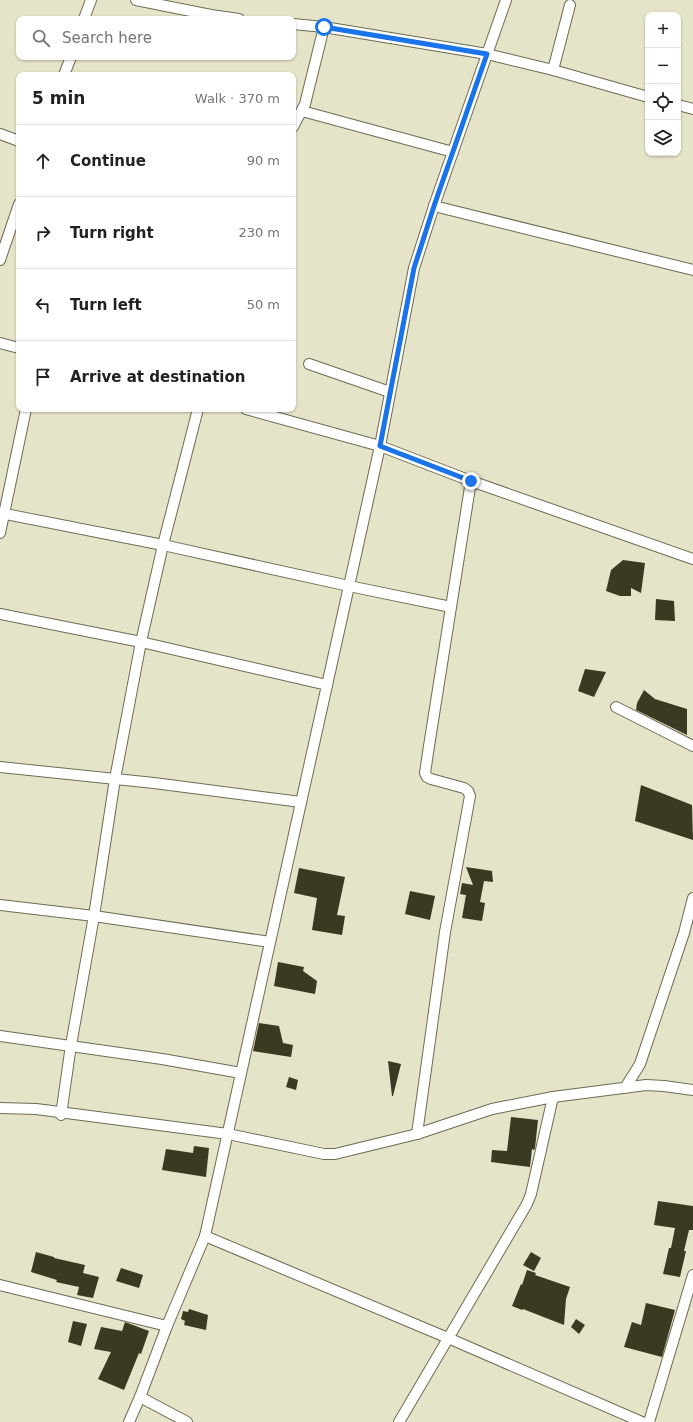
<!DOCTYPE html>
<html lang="en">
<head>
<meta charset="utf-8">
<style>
	:root { --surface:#fff; --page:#f2f2f2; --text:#202124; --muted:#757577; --line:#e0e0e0 }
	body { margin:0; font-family:"DejaVu Sans",sans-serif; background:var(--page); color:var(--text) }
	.controls { position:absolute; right:12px; top:12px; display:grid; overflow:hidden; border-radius:8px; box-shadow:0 1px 3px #0004 }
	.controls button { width:36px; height:36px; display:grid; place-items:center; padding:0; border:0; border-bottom:1px solid var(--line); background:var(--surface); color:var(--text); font:20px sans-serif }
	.stop { position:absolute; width:12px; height:12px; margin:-9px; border:3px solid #1a73e8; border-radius:50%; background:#fff }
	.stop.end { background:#1a73e8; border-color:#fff; box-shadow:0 1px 4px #0008 }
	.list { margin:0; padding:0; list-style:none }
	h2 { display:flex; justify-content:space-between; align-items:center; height:52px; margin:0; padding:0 16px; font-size:17px }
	h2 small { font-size:13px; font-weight:400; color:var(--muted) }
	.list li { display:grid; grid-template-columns:26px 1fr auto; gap:12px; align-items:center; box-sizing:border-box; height:72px; padding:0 16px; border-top:1px solid var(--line) }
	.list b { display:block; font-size:15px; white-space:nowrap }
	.list em { font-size:13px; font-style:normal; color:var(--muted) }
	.icon { flex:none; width:22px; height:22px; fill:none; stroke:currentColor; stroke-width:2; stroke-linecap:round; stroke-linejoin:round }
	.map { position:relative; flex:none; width:693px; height:1422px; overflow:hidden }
	.search { position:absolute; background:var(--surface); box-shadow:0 1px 3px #0004; left:16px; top:16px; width:280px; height:44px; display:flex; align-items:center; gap:10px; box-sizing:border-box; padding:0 14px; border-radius:8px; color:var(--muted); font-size:15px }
	.panel { position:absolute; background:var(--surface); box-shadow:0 1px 3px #0004; left:16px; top:72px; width:280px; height:340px; border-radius:8px }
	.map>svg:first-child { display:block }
	.building { fill:#3a3922 }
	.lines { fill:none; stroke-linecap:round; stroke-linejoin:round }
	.minor-casing { stroke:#6d6c53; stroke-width:12 }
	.minor { stroke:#fff; stroke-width:10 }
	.route { stroke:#1a73e8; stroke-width:5 }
</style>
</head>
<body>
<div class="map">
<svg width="693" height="1422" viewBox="0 0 693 1422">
	<rect width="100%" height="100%" fill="#e5e4c8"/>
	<!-- building -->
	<g class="building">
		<path d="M623,560L645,563L641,593L631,588V596H620L606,591L611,570Z"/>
		<path d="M656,599L674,601L675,621L655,620Z"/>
		<path d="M585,669L606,672L594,697L578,691Z"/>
		<path d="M644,690L655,699L687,709V735L636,710L637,703Z"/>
		<path d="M641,785L692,805L693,840L635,821Z"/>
		<path d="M466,867L492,871L493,882L484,881L480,902L485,903L482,921L462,918L466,895L460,894L462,883L473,885Z"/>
		<path d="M299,868L345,877L337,915L345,916L342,935L312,930L317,898L294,893Z"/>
		<path d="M410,891L435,896L430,920L405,914Z"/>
		<path d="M278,962L304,967L303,971L317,981L315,994L274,986Z"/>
		<path d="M259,1023L279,1026L283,1043L293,1045L291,1057L253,1051Z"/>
		<path d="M388,1061L401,1064L393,1096H392Z"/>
		<path d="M289,1077L298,1080L296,1090L286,1087Z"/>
		<path d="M511,1117L538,1120L535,1148L534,1150L532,1149L530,1167L491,1162L492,1150L507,1151Z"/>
		<path d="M194,1146L209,1148L206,1177L162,1170L166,1149L193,1153Z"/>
		<path d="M658,1201L693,1206V1230H689L684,1251H686L680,1277L663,1274L669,1248H671L675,1228L654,1225Z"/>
		<path d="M36,1252L54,1257V1258L85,1265L83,1273L99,1277L93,1298L77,1295L79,1287L56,1282L57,1280L31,1272Z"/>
		<path d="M531,1252L541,1258L534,1271L523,1265Z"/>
		<path d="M121,1268L143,1275L139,1288L116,1281Z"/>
		<path d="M527,1270L536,1273L535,1275L570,1287L566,1299L564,1325L523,1309L522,1310L512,1306L521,1284L522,1285Z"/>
		<path d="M646,1303L675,1310L662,1357L624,1347L632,1322L641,1325Z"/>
		<path d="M189,1309L208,1315L206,1330L184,1325L185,1321L181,1319L183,1311L188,1312Z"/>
		<path d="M576,1319L585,1325L579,1334L571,1327Z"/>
		<path d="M73,1321L87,1324L81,1346L68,1342Z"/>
		<path d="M125,1322L149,1331L141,1354L139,1353L124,1390L98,1379L111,1352L94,1349L101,1327L122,1331Z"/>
	</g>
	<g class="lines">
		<!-- minor casing -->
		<g class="minor-casing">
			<g id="minor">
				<path d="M136,0L211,15L239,19"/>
				<path d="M84,19L91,0"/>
				<path d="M293,24L324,27L487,54L553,70L648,97"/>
				<path d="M553,70L570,5"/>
				<path d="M64,75L71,57"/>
				<path d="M678,105L693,109"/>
				<path d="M302,111L453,152"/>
				<path d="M293,127L305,104L324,27"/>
				<path d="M0,134L19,141"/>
				<path d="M434,206L693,270"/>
				<path d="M0,260L19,204"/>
				<path d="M0,343L19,348"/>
				<path d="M309,364L390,392"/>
				<path d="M246,409L380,446L471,481L693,559"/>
				<path d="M0,513L163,545L349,586L451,607"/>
				<path d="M0,533L26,409"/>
				<path d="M0,614L141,642L327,685"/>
				<path d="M616,707L693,746"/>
				<path d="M0,767L154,783L301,802"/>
				<path d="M0,905L94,916L270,942"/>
				<path d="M0,1036L162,1059L241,1073"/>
				<path d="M625,1088L640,1064L684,933L693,898"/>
				<path d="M0,1108L36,1109L228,1134L324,1154H335L417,1134L492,1109L507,1106L553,1097L646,1085L664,1086L693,1090"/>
				<path d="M61,1115L71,1045L94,916L115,779L141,642L163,545L198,409"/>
				<path d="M417,1134L445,932L470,796L468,791L464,788L431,779L427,777L425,773L429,746L471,481"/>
				<path d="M205,1236L448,1338L642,1422"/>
				<path d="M0,1285L167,1326"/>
				<path d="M140,1397L187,1422"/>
				<path d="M129,1422L140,1397L167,1326L205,1236L380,446L414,268L434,206L506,0"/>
				<path d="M399,1422L527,1204L531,1194L553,1097"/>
				<path d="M649,1422L693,1275"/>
			</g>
		</g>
		<!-- minor -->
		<use href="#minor" class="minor"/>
	</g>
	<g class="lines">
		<!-- route -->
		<path class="route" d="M324,27L487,54L434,206L414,268L380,446L471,481"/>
	</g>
</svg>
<div class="controls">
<button>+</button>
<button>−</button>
<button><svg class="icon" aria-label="locate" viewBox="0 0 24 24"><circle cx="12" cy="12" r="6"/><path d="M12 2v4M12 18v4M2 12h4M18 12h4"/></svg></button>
<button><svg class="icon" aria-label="layers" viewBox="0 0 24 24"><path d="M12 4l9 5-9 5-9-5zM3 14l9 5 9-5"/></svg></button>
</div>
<div class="stop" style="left:324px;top:27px"></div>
<div class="stop end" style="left:471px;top:481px"></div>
<div class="search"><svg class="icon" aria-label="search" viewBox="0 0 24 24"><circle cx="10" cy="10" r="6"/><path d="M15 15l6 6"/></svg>Search here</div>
<section class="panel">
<h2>5 min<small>Walk · 370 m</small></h2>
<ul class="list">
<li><svg class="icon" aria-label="ahead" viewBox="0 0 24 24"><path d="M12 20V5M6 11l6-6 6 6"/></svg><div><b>Continue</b></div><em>90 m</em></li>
<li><svg class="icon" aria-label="right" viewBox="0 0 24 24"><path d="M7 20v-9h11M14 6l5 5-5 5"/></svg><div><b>Turn right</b></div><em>230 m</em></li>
<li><svg class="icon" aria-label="left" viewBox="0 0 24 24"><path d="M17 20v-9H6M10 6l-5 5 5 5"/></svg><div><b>Turn left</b></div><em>50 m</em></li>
<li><svg class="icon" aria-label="arrive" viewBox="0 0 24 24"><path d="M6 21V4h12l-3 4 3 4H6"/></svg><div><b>Arrive at destination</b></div></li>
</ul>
</section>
</div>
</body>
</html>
